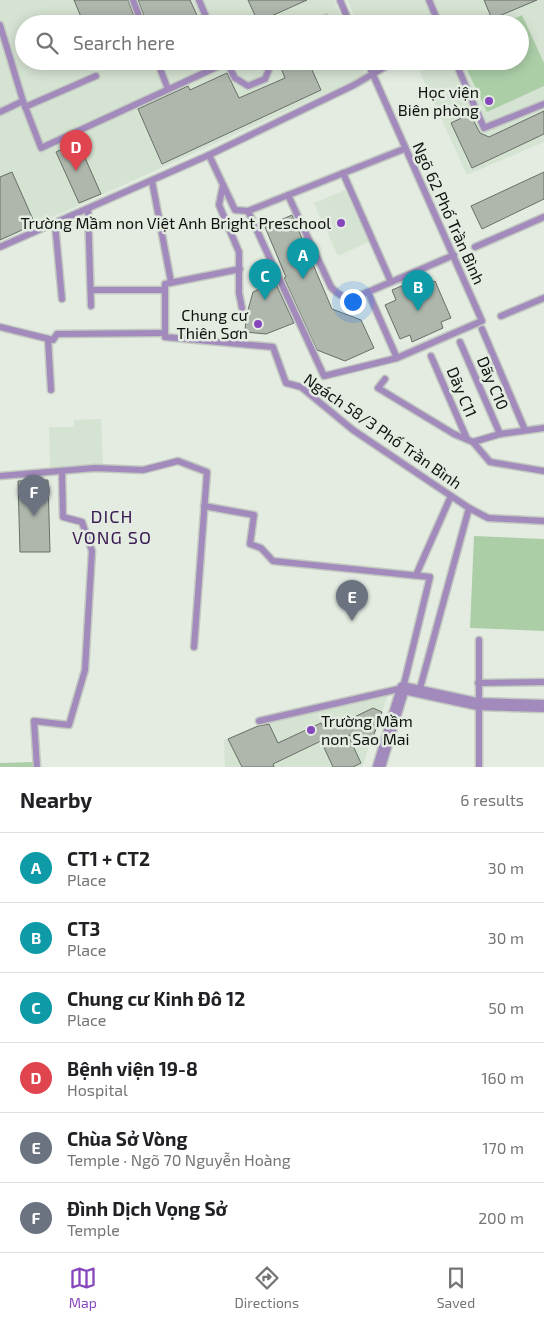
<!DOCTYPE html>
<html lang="en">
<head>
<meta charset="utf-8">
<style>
	:root { --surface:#fff; --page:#f2f2f2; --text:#202124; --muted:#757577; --line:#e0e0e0; --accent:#8647bc }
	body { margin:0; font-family:"Exo 2",sans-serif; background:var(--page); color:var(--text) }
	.you { position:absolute; left:352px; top:301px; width:18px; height:18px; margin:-12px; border:4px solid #fff; border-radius:50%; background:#1a73e8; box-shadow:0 0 0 8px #1a73e833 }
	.badge { display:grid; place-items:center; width:32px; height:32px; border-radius:50%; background:var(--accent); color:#fff; font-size:16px; font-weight:700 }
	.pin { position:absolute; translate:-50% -41px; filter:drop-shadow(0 1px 2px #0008) }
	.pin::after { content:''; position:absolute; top:26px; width:18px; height:15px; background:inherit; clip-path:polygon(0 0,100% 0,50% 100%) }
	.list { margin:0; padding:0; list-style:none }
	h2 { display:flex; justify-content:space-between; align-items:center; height:65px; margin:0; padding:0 20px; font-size:21px }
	h2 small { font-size:16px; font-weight:400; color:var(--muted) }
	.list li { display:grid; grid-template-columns:32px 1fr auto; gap:15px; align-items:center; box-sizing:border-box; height:70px; padding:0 20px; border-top:1px solid var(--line) }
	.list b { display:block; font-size:19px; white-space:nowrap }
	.list p { margin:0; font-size:16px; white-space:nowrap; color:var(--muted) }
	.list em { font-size:16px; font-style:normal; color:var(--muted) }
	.icon { flex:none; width:28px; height:28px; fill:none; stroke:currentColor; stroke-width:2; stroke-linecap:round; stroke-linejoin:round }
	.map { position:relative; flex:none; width:544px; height:767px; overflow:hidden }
	.search { position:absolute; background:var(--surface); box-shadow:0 2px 12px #0003; left:15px; right:15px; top:15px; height:55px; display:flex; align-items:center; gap:12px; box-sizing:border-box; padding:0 18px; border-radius:28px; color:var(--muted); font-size:19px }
	.sheet { height:485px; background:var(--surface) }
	nav { display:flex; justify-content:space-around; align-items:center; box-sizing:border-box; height:70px; border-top:1px solid var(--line); background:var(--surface); font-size:14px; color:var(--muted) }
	nav a { display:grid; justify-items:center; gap:2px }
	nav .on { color:var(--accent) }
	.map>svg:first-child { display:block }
	.built { fill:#d5e3d2 }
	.green { fill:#accea7 }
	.building { fill:#afb7ad; stroke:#686f67 }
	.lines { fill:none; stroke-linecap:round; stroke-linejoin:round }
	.service-casing { stroke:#c2c9c0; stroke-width:9 }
	.minor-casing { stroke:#c2c9c0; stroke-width:15 }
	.service { stroke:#a28bbc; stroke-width:6 }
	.minor { stroke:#a28bbc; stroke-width:12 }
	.poi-dot { fill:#8647bc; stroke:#e4ece2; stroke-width:2 }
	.labels { text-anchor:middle; stroke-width:5; stroke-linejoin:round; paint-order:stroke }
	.poi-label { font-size:16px; fill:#10120f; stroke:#e4ece2; text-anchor:end }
	.street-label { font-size:16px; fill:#10120f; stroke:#e4ece2 }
	.neighbourhood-label { font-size:18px; letter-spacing:1px; fill:#3b1d55; stroke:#e4ece2 }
</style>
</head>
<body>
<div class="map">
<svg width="544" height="767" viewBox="0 0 544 767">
	<rect width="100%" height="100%" fill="#e4ece2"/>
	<!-- built -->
	<g class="built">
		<path d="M0,0H334L344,24H24V61H360L366,75L0,241Z"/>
		<path d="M347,0H544V142L467,175L415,61H520V24H358Z"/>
		<path d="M345,190L369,242L338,256L314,203Z"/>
		<path d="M101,419L103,466L50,468L49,427H74V420Z"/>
		<path d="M388,695L362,767H225L224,740L268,721Z"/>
	</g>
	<!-- green -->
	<g class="green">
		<path d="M522,15L544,63V86L487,112L463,61H520V24H504Z"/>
		<path d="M474,536L544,539V631L470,628Z"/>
		<path d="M34,762V767H0V763Z"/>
	</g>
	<!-- building -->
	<g class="building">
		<path d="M74,0H128L137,24H84Z"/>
		<path d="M138,0H190L201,24H147Z"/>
		<path d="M248,0H307L258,22Z"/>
		<path d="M484,0H537L492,19Z"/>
		<path d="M278,61H308L321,90L162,164L138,109L188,86L190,90L227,73L239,98L285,78Z"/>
		<path d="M544,111V134L472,168L451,123L470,114L480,133L489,137Z"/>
		<path d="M78,142L101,194L79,203L56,152Z"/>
		<path d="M12,172L35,224L0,240V177Z"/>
		<path d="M544,172V199L482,229L471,206Z"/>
		<path d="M292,215L332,309L361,320L374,348L345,361L317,350L284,278L286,277L265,227Z"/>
		<path d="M423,277L426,285L435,281L451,318L441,322L443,328L412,342L410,335L400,339L385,305L396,300L392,290Z"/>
		<path d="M275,282L294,323L266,334L245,332L246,317L253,292Z"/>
		<path d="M48,480L50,552H20L18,481Z"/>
		<path d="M373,708L382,712L371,743L348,735L361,763L353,767H333L321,741L273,764L274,767H242L228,739L258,726L269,724L278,743L321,723L324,729L341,721L342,723Z"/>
	</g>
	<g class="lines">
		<!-- service casing -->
		<g class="service-casing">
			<g id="service">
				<path d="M133,0L142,24"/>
				<path d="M199,0L209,24"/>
				<path d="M340,0L350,24"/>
				<path d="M429,0L439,24"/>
				<path d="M313,24L326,18"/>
				<path d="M0,25L23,101L41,148L230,61"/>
				<path d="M157,61L168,89"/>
				<path d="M226,61L235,78L248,86L265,79L270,67L269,61"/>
				<path d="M455,61L484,128L544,104"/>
				<path d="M25,107L96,76"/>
				<path d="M0,112L23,101"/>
				<path d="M209,155L235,210L248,211L404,149"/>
				<path d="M343,173L391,282"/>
				<path d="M152,181L171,282"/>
				<path d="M223,185L219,205L239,252V293L242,308"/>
				<path d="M288,195L331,287C338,295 344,298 354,298L454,255"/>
				<path d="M88,209L91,306"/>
				<path d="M248,211L324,376L397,358L482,321L367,61"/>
				<path d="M55,224L62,299"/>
				<path d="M0,247L209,155L354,85L395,61"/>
				<path d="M475,247L544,217"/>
				<path d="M240,269L165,284V337L273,347L286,383L301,387L353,430L469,508L488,518L544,521"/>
				<path d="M91,290H165"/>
				<path d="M368,292L397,358"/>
				<path d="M501,316L544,298"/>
				<path d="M0,327L53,340L57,334L164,333"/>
				<path d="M482,329L525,430"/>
				<path d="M48,339L51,390"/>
				<path d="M460,342L500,434"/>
				<path d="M431,356L467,439"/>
				<path d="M385,379L378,388L454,434L473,442L490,462L544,471"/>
				<path d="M473,442L500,434L544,428"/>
				<path d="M0,476L95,468L143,470L178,461L207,472L194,647"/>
				<path d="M204,506L254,515L250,544L261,548L273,561L430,577L403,688L259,721"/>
				<path d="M416,575L451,496"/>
				<path d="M478,683L544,682"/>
				<path d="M419,692L469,508"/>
				<path d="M37,767L34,721L69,725L85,670L92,551L82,522L63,517L62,472"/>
				<path d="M479,767V640"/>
			</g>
		</g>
		<!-- minor casing -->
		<g class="minor-casing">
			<path id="minor" d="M379,767L403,688L477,704L544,706"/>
		</g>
		<!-- service -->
		<use href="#service" class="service"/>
		<!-- minor -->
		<use href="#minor" class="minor"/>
	</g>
	<!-- markers -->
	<g class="poi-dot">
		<circle cx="489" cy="101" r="5"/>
		<circle cx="341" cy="223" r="5"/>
		<circle cx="258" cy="324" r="5"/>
		<circle cx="311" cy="730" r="5"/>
	</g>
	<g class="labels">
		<!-- poi labels -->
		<g class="poi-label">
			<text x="479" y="98">Học viện<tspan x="479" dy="18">Biên phòng</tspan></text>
			<text x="331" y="229">Trường Mầm non Việt Anh Bright Preschool</text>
			<text x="248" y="321">Chung cư<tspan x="248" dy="18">Thiên Sơn</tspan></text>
			<text x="321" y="727" text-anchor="start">Trường Mầm<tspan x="321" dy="18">non Sao Mai</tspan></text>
		</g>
		<!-- street labels -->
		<g class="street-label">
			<text transform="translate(449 213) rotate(66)" y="6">Ngõ 62 Phố Trần Bình</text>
			<text transform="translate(493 383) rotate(67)" y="6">Dãy C10</text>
			<text transform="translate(462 392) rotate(67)" y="6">Dãy C11</text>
			<text transform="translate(383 431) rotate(35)" y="6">Ngách 58/3 Phố Trần Bình</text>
		</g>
		<!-- neighbourhood labels -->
		<g class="neighbourhood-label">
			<text x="112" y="523">DICH<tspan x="112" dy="21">VONG SO</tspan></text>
		</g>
	</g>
</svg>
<div class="you"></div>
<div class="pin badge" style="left:303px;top:279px;background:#0f9aa8">A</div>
<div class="pin badge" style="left:418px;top:311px;background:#0f9aa8">B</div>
<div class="pin badge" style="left:265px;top:300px;background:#0f9aa8">C</div>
<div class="pin badge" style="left:76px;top:171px;background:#e0444e">D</div>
<div class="pin badge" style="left:352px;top:621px;background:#6b7280">E</div>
<div class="pin badge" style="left:34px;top:516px;background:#6b7280">F</div>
<div class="search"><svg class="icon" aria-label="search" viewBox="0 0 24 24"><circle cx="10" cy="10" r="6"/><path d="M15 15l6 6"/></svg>Search here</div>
</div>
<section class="sheet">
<h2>Nearby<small>6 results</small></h2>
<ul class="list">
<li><span class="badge" style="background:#0f9aa8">A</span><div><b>CT1 + CT2</b><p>Place</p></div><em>30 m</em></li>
<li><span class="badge" style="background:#0f9aa8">B</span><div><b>CT3</b><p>Place</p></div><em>30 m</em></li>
<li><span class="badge" style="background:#0f9aa8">C</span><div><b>Chung cư Kinh Đô 12</b><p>Place</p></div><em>50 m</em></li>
<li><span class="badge" style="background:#e0444e">D</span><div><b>Bệnh viện 19-8</b><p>Hospital</p></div><em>160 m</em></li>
<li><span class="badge" style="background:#6b7280">E</span><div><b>Chùa Sở Vòng</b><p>Temple · Ngõ 70 Nguyễn Hoàng</p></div><em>170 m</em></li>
<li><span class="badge" style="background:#6b7280">F</span><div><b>Đình Dịch Vọng Sở</b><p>Temple</p></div><em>200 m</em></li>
</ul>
</section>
<nav>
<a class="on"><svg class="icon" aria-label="map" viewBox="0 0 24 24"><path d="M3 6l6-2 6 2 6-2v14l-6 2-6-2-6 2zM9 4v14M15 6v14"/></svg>Map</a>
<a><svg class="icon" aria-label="directions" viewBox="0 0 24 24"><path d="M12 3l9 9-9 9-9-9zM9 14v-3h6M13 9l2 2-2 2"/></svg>Directions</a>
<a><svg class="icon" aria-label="saved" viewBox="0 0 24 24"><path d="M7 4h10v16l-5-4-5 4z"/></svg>Saved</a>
</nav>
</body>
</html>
